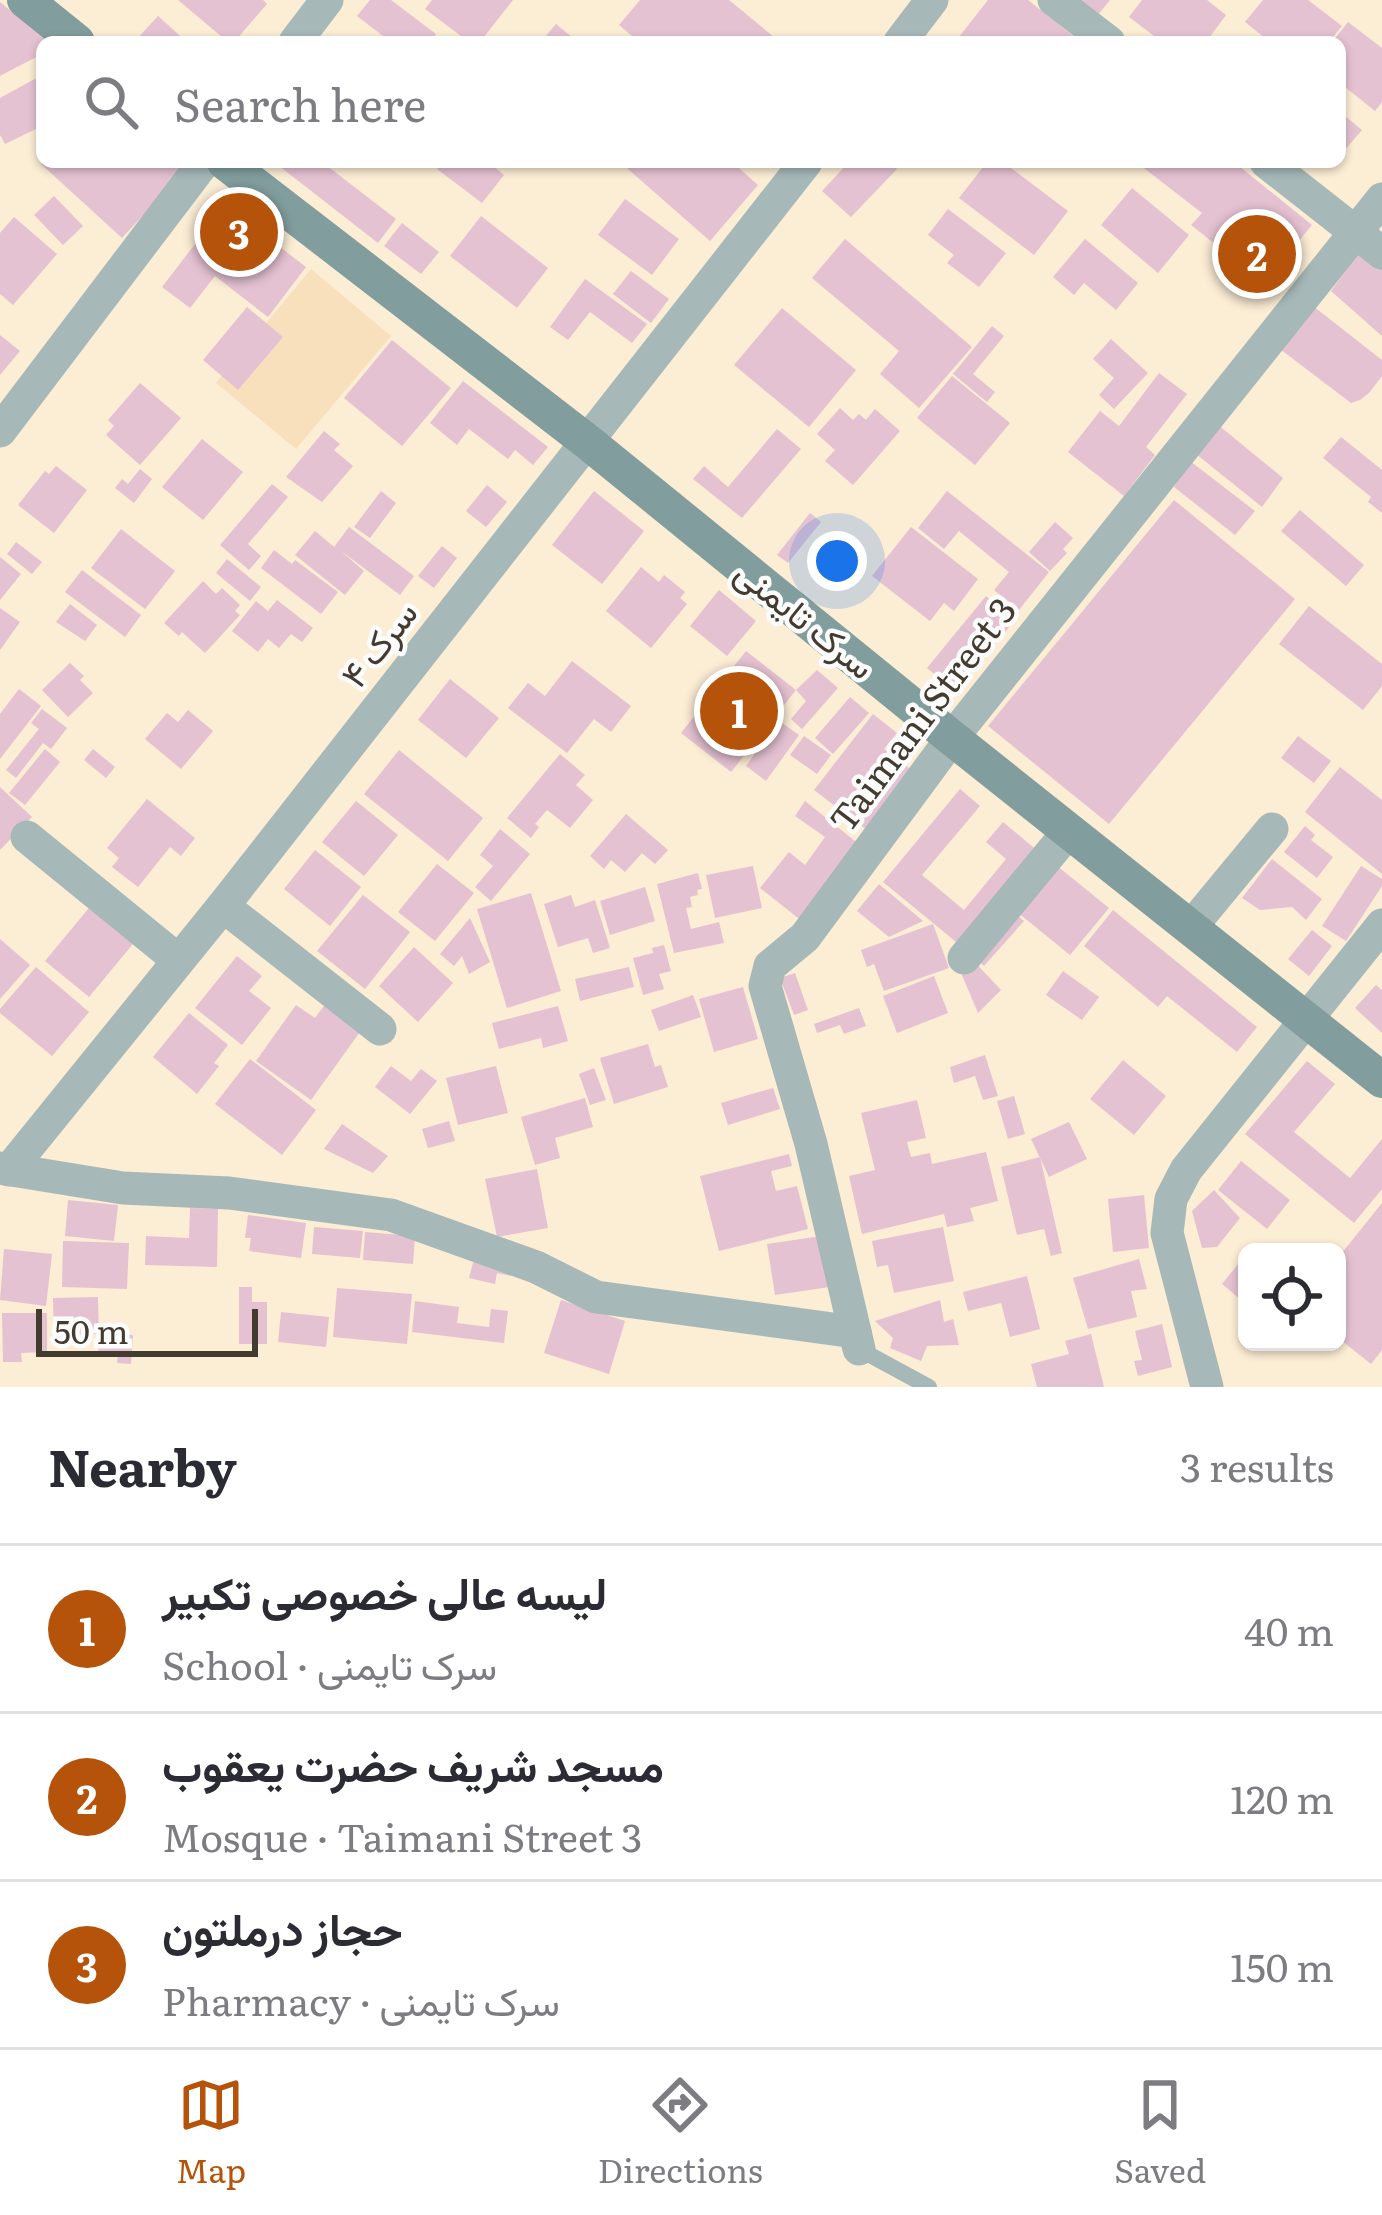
<!DOCTYPE html>
<html lang="en">
<head>
<meta charset="utf-8">
<style>
	:root { --surface:#fff; --page:#f7f7f7; --text:#2b2b33; --muted:#7c7c81; --line:#e1e1e2; --accent:#b45309 }
	body { margin:0; font-family:Literata,Vazirmatn,serif; background:var(--page); color:var(--text) }
	.controls { position:absolute; right:36px; bottom:36px; display:grid; overflow:hidden; border-radius:18px; box-shadow:0 3px 9px #0004 }
	.controls button { width:108px; height:108px; display:grid; place-items:center; padding:0; border:0; border-bottom:3px solid var(--line); background:var(--surface); color:var(--text); font:60px sans-serif }
	.scale { position:absolute; left:36px; bottom:30px; width:222px; box-sizing:border-box; padding-left:12px; border:6px solid #433b2f; border-top:0; font-size:33px; line-height:42px; white-space:nowrap; color:#433b2f; -webkit-text-stroke:9px #fcfcfc; paint-order:stroke }
	.you { position:absolute; left:837px; top:561px; width:42px; height:42px; margin:-30px; border:9px solid #fff; border-radius:50%; background:#1a73e8; box-shadow:0 0 0 18px #1a73e833 }
	.badge { display:grid; place-items:center; width:78px; height:78px; border-radius:50%; background:var(--accent); color:#fff; font-size:39px; font-weight:700 }
	.pin { position:absolute; translate:-50% -50%; border:6px solid #fff; box-shadow:0 3px 12px #0006 }
	.list { margin:0; padding:0; list-style:none }
	h2 { display:flex; justify-content:space-between; align-items:center; height:156px; margin:0; padding:0 48px; font-size:51px }
	h2 small { font-size:39px; font-weight:400; color:var(--muted) }
	.list li { display:grid; grid-template-columns:78px 1fr auto; gap:36px; align-items:center; box-sizing:border-box; height:168px; padding:0 48px; border-top:3px solid var(--line) }
	.list b { display:block; font-size:45px; white-space:nowrap }
	.list p { margin:0; font-size:39px; white-space:nowrap; color:var(--muted) }
	.list em { font-size:39px; font-style:normal; color:var(--muted) }
	.icon { flex:none; width:66px; height:66px; fill:none; stroke:currentColor; stroke-width:2; stroke-linecap:round; stroke-linejoin:round }
	.map { position:relative; flex:none; width:1382px; height:1387px; overflow:hidden }
	.search { position:absolute; background:var(--surface); box-shadow:0 3px 9px #0004; left:36px; right:36px; top:36px; height:132px; display:flex; align-items:center; gap:30px; box-sizing:border-box; padding:0 42px; border-radius:18px; color:var(--muted); font-size:45px }
	.sheet { height:660px; background:var(--surface) }
	nav { display:flex; justify-content:space-around; align-items:center; box-sizing:border-box; height:168px; border-top:3px solid var(--line); background:var(--surface); font-size:33px; color:var(--muted) }
	nav a { display:grid; justify-items:center; gap:6px }
	nav .on { color:var(--accent) }
	.map>svg:first-child { display:block }
	.built { fill:#f8e0bc }
	.building { fill:#e5c2d2 }
	.lines { fill:none; stroke-linecap:round; stroke-linejoin:round }
	.lane { stroke:#a6b8b8; stroke-width:16 }
	.street { stroke:#a6b8b8; stroke-width:33 }
	.secondary { stroke:#829d9e; stroke-width:36 }
	.labels { text-anchor:middle; stroke-width:9; stroke-linejoin:round; paint-order:stroke }
	.street-label { font-size:36px; fill:#433b2f; stroke:#fcfcfc }
</style>
</head>
<body>
<div class="map">
<svg width="1382" height="1387" viewBox="0 0 1382 1387">
	<rect width="100%" height="100%" fill="#fcedd5"/>
	<!-- built -->
	<path class="built" d="M311,269L391,336L296,449L216,383Z"/>
	<!-- building -->
	<g class="building">
		<path d="M178,0H263L267,4L234,42H228Z"/>
		<path d="M370,0H391L436,34L430,42H391L357,16Z"/>
		<path d="M432,0H513L480,42H469L425,9Z"/>
		<path d="M640,0H729L780,42H639L619,25Z"/>
		<path d="M988,0H1028L1081,42H955Z"/>
		<path d="M1066,0H1110L1093,21Z"/>
		<path d="M1142,0H1207L1226,15L1206,42H1162L1129,17Z"/>
		<path d="M1263,0H1308L1342,26L1329,42H1270L1245,22Z"/>
		<path d="M0,2L48,42H42V54L0,76Z"/>
		<path d="M158,16L187,42H134Z"/>
		<path d="M1348,22L1382,48V102L1375,111L1340,83V42H1332Z"/>
		<path d="M556,24L578,42H549L544,38Z"/>
		<path d="M42,75V126L5,144L0,135V98Z"/>
		<path d="M1340,112L1362,130L1343,152L1340,149Z"/>
		<path d="M44,162H178L186,169L122,238L41,164Z"/>
		<path d="M274,162H322L396,219L378,243Z"/>
		<path d="M442,162H488L504,175L482,203L437,169Z"/>
		<path d="M620,162H732L758,185L710,241Z"/>
		<path d="M849,162H890L897,169L851,217L822,191Z"/>
		<path d="M987,162H1003L1068,211L1034,255L959,198Z"/>
		<path d="M1136,162H1234L1312,225L1264,283L1191,225L1202,213Z"/>
		<path d="M1132,188L1189,235L1158,273L1101,225Z"/>
		<path d="M54,196L83,226L63,245L34,215Z"/>
		<path d="M625,199L679,239L652,275L598,235Z"/>
		<path d="M225,205L306,267L268,317L215,276L190,308L162,287Z"/>
		<path d="M948,209L1006,253L979,287L947,263L954,255L928,235Z"/>
		<path d="M481,216L548,268L517,308L450,256Z"/>
		<path d="M14,217L57,254L13,305L0,294V233Z"/>
		<path d="M402,223L439,252L421,274L384,246Z"/>
		<path d="M845,239L972,347L919,408L880,374L899,351L812,278Z"/>
		<path d="M1085,239L1138,283L1116,310L1084,283L1074,295L1053,277Z"/>
		<path d="M1363,247L1382,263V336L1331,291Z"/>
		<path d="M631,271L669,299L651,323L613,294Z"/>
		<path d="M585,279L647,324L632,343L590,312L568,340L550,327Z"/>
		<path d="M1313,306L1382,360V376L1369,393L1360,400L1351,403L1280,349Z"/>
		<path d="M247,307L283,337L238,390L203,360Z"/>
		<path d="M782,308L856,370L809,427L734,365Z"/>
		<path d="M992,326L1004,336L973,374L995,392L987,402L953,374Z"/>
		<path d="M0,335L20,351L0,375Z"/>
		<path d="M1111,339L1148,373L1114,409L1099,395L1114,378L1093,359Z"/>
		<path d="M392,340L451,388L402,446L344,398Z"/>
		<path d="M1159,373L1187,394L1146,447L1155,455L1124,496L1068,452L1100,411L1119,426Z"/>
		<path d="M952,376L1010,423L975,465L917,418Z"/>
		<path d="M463,381L548,447L533,465L515,450L508,459L469,429L457,445L430,423Z"/>
		<path d="M140,383L181,418L140,465L106,435L114,426L108,420Z"/>
		<path d="M840,408L853,420L859,414L866,420L875,409L900,431L853,485L825,461L835,450L817,434Z"/>
		<path d="M1217,424L1283,478L1262,507L1196,454Z"/>
		<path d="M777,429L801,449L742,518L693,479L704,466L728,487Z"/>
		<path d="M324,431L340,444L334,450L353,466L322,502L286,477Z"/>
		<path d="M1341,437L1382,470V513L1368,502L1371,497L1323,458Z"/>
		<path d="M202,439L243,472L203,520L162,487Z"/>
		<path d="M1190,461L1255,511L1235,535L1174,487Z"/>
		<path d="M56,466L87,490L54,533L18,505L45,471L49,474Z"/>
		<path d="M140,469L152,479L134,503L115,488L122,479L128,484Z"/>
		<path d="M272,484L288,497L248,544L261,556L249,570L220,545Z"/>
		<path d="M487,485L507,502L486,527L466,511Z"/>
		<path d="M381,491L396,503L370,538L354,527Z"/>
		<path d="M594,491L644,531L602,584L552,545Z"/>
		<path d="M947,491L1049,572L1019,610L994,590L1009,572L959,531L944,549L918,528Z"/>
		<path d="M1174,500L1295,599L1109,824L988,726Z"/>
		<path d="M1300,510L1364,565L1346,586L1281,531Z"/>
		<path d="M810,513L821,522L788,563L777,555Z"/>
		<path d="M1055,522L1073,538L1063,549L1067,553L1050,571L1029,552Z"/>
		<path d="M349,527L414,576L400,595L341,551L364,571L345,595L295,555L315,531L334,547Z"/>
		<path d="M911,527L978,579L954,611L944,603L930,621L872,576Z"/>
		<path d="M121,529L175,571L145,609L91,568Z"/>
		<path d="M16,542L42,562L32,574L7,554Z"/>
		<path d="M442,546L457,558L434,588L418,576Z"/>
		<path d="M274,550L292,564L295,560L338,592L321,614L261,568Z"/>
		<path d="M0,557L21,574L0,600Z"/>
		<path d="M227,559L261,587L250,601L216,573Z"/>
		<path d="M641,567L659,582L664,575L685,592L680,598L687,604L651,648L606,611Z"/>
		<path d="M82,570L141,615L125,637L65,592Z"/>
		<path d="M203,581L216,594L222,588L240,605L235,611L240,615L205,653L182,632L179,636L164,623Z"/>
		<path d="M719,590L756,621L727,656L690,626Z"/>
		<path d="M986,596L1015,620L956,692L927,668Z"/>
		<path d="M277,600L313,628L302,642L291,634L279,648L268,639L258,652L232,631L256,601L268,611Z"/>
		<path d="M70,604L97,625L85,641L56,622Z"/>
		<path d="M1309,606L1382,664V686L1363,710L1279,644Z"/>
		<path d="M0,608L20,622L0,650Z"/>
		<path d="M746,651L796,690L731,772L681,733Z"/>
		<path d="M572,661L631,706L611,732L594,719L567,753L508,708L528,683L545,696Z"/>
		<path d="M70,663L84,676L80,680L93,693L68,717L42,690Z"/>
		<path d="M817,670L838,688L802,729L791,719L806,701L796,690Z"/>
		<path d="M450,679L499,718L466,758L418,720Z"/>
		<path d="M19,689L41,706L0,759V714Z"/>
		<path d="M850,697L869,713L833,754L815,738Z"/>
		<path d="M42,709L67,728L51,749L43,743L16,778L6,770L39,729L31,723Z"/>
		<path d="M188,710L213,731L181,769L145,739L167,713L178,722Z"/>
		<path d="M873,714L897,733L884,749L913,771L867,830L814,790Z"/>
		<path d="M778,720L799,735L766,781L746,766Z"/>
		<path d="M804,736L831,755L817,774L790,755Z"/>
		<path d="M1298,736L1331,761L1314,783L1281,758Z"/>
		<path d="M45,749L60,762L25,805L9,793Z"/>
		<path d="M93,749L115,767L106,778L84,760Z"/>
		<path d="M399,750L483,818L448,861L364,794Z"/>
		<path d="M560,754L585,775L576,785L593,800L570,828L547,810L535,824L539,827L531,838L507,818Z"/>
		<path d="M1340,767L1382,800V874L1305,812Z"/>
		<path d="M0,787L32,817L0,850Z"/>
		<path d="M960,789L980,806L922,875L964,910L1006,859L986,842L1003,822L1039,852L961,946L883,882Z"/>
		<path d="M147,799L195,838L181,856L170,847L138,887L112,867L119,858L107,848Z"/>
		<path d="M356,801L398,835L364,876L322,842Z"/>
		<path d="M805,801L860,845L803,922L760,888L789,852L805,865L825,837L795,816Z"/>
		<path d="M626,814L668,850L655,864L642,853L625,872L611,860L604,869L590,856Z"/>
		<path d="M1305,826L1315,835L1311,840L1333,857L1317,878L1284,852Z"/>
		<path d="M500,829L530,854L491,901L475,887L493,866L480,855Z"/>
		<path d="M315,850L361,887L330,926L284,889Z"/>
		<path d="M1272,859L1322,899L1306,920L1292,907L1260,910L1242,898Z"/>
		<path d="M437,864L474,893L435,941L398,912Z"/>
		<path d="M1056,865L1109,908L1070,955L1017,912Z"/>
		<path d="M753,866L762,908L715,918L706,875Z"/>
		<path d="M1361,866L1382,879V886L1346,941L1322,926Z"/>
		<path d="M698,873L702,889L697,890L698,895L690,897L692,907L686,908L691,929L719,922L724,943L674,953L657,884Z"/>
		<path d="M879,884L923,921L889,937L857,911Z"/>
		<path d="M645,887L655,921L610,935L600,901Z"/>
		<path d="M531,893L561,991L507,1008L477,909Z"/>
		<path d="M363,895L410,932L365,989L317,951Z"/>
		<path d="M571,895L575,907L595,900L610,948L593,953L588,938L558,947L544,904Z"/>
		<path d="M93,903L137,939L89,997L45,961Z"/>
		<path d="M1010,909L1024,921L984,966L970,954Z"/>
		<path d="M1113,910L1257,1027L1237,1052L1167,996L1158,1007L1084,946Z"/>
		<path d="M470,918L490,962L469,974L462,956L454,966L440,954Z"/>
		<path d="M933,924L949,968L884,991L874,964L867,967L861,950Z"/>
		<path d="M1312,930L1332,946L1309,976L1288,959Z"/>
		<path d="M0,939L30,965L0,999Z"/>
		<path d="M664,945L671,971L659,974L664,989L643,995L633,958L653,953L652,948Z"/>
		<path d="M414,947L453,983L418,1022L379,986Z"/>
		<path d="M237,956L262,976L249,991L271,1008L242,1045L195,1008Z"/>
		<path d="M970,957L1001,990L978,1013L959,968Z"/>
		<path d="M36,967L89,1012L52,1056L0,1013V1009Z"/>
		<path d="M629,967L634,987L580,1001L575,979Z"/>
		<path d="M1063,971L1099,997L1082,1020L1046,995Z"/>
		<path d="M795,973L808,1010L794,1015L780,978Z"/>
		<path d="M934,976L948,1013L897,1033L883,996Z"/>
		<path d="M1376,985L1382,990V1033L1355,1008Z"/>
		<path d="M743,987L758,1039L714,1052L699,999Z"/>
		<path d="M693,995L701,1017L659,1031L651,1010Z"/>
		<path d="M329,999L365,1025L311,1100L256,1061L296,1005L315,1018Z"/>
		<path d="M558,1006L568,1041L543,1048L541,1038L499,1049L492,1023Z"/>
		<path d="M859,1008L866,1026L844,1034L840,1025L817,1033L814,1024Z"/>
		<path d="M189,1013L228,1045L214,1063L219,1066L197,1094L153,1057Z"/>
		<path d="M648,1044L655,1067L661,1065L668,1087L614,1104L600,1058Z"/>
		<path d="M985,1055L998,1096L983,1100L975,1076L954,1083L950,1067Z"/>
		<path d="M250,1059L316,1110L282,1155L215,1104Z"/>
		<path d="M1123,1060L1166,1096L1134,1135L1090,1099Z"/>
		<path d="M1307,1061L1335,1084L1294,1132L1350,1178L1382,1139V1189L1354,1223L1245,1134Z"/>
		<path d="M391,1066L411,1081L421,1069L437,1081L410,1114L375,1087Z"/>
		<path d="M496,1066L508,1113L458,1125L446,1078Z"/>
		<path d="M594,1068L606,1100L590,1105L579,1074Z"/>
		<path d="M773,1088L780,1109L728,1125L721,1103Z"/>
		<path d="M1014,1096L1025,1134L1008,1139L997,1101Z"/>
		<path d="M585,1098L593,1127L555,1138L560,1158L535,1165L521,1117Z"/>
		<path d="M917,1100L926,1138L907,1142L911,1157L930,1153L932,1164L986,1152L998,1201L970,1208L974,1221L947,1227L944,1214L862,1234L849,1176L875,1170L861,1113Z"/>
		<path d="M449,1121L455,1141L428,1148L422,1129Z"/>
		<path d="M1069,1122L1087,1159L1049,1177L1031,1139Z"/>
		<path d="M342,1124L388,1156L373,1173L324,1149Z"/>
		<path d="M789,1154L792,1166L771,1171L776,1191L797,1186L808,1229L719,1251L700,1176Z"/>
		<path d="M1040,1157L1062,1253L1051,1256L1044,1229L1017,1235L1001,1167Z"/>
		<path d="M1241,1161L1290,1200L1267,1229L1218,1190Z"/>
		<path d="M537,1169L548,1228L497,1237L485,1179Z"/>
		<path d="M1214,1190L1240,1218L1217,1247L1202,1248L1192,1211Z"/>
		<path d="M1144,1195L1149,1248L1113,1252L1108,1199Z"/>
		<path d="M68,1200L118,1205L114,1241L65,1236Z"/>
		<path d="M1382,1203V1350L1371,1364L1337,1337V1259Z"/>
		<path d="M190,1208L218,1209L217,1267L145,1265L146,1236L189,1238Z"/>
		<path d="M248,1215L306,1223L301,1258L249,1251L251,1238H245Z"/>
		<path d="M314,1227L363,1231L360,1258L312,1254Z"/>
		<path d="M943,1227L954,1281L894,1293L888,1265L877,1267L872,1241Z"/>
		<path d="M365,1232L415,1236L413,1264L363,1260Z"/>
		<path d="M821,1236L830,1287L775,1295L767,1244Z"/>
		<path d="M63,1241L129,1243L127,1289L62,1287Z"/>
		<path d="M4,1249L52,1254L46,1306L0,1300Z"/>
		<path d="M1247,1253V1305L1222,1284Z"/>
		<path d="M475,1255L513,1264L511,1276L497,1273L495,1284L469,1278Z"/>
		<path d="M1139,1259L1147,1289L1131,1291L1137,1317L1088,1329L1073,1278Z"/>
		<path d="M1027,1276L1040,1329L1010,1337L1001,1303L968,1311L963,1292Z"/>
		<path d="M239,1287H252V1302H267V1344H239Z"/>
		<path d="M337,1288L412,1294L407,1344L333,1337Z"/>
		<path d="M98,1297L99,1334L54,1335L53,1298Z"/>
		<path d="M561,1300L625,1321L609,1374L544,1353Z"/>
		<path d="M940,1300L944,1322L953,1319L959,1345L927,1346L921,1361L890,1348L893,1338L875,1321Z"/>
		<path d="M415,1301L459,1307L457,1323L489,1327L491,1309L508,1311L504,1343L412,1332Z"/>
		<path d="M281,1312L329,1317L326,1347L278,1342Z"/>
		<path d="M2,1313H47V1352L21,1353L22,1362H3Z"/>
		<path d="M1162,1324L1172,1367L1138,1376L1134,1361L1142,1360L1135,1331Z"/>
		<path d="M100,1333L133,1335L131,1364L117,1363L118,1355L98,1354Z"/>
		<path d="M1091,1334L1104,1387H1037L1031,1364L1069,1354L1065,1341Z"/>
	</g>
	<g class="lines">
		<!-- lane -->
		<path class="lane" d="M859,1349L929,1387"/>
		<!-- street -->
		<g class="street">
			<path d="M1054,0L1109,42"/>
			<path d="M295,42L327,0"/>
			<path d="M900,42L932,0"/>
			<path d="M1266,162L1382,253"/>
			<path d="M0,431L204,162"/>
			<path d="M27,837L178,960"/>
			<path d="M223,906L380,1029"/>
			<path d="M1190,928L1272,829"/>
			<path d="M964,958L1069,831"/>
			<path d="M0,1168L123,1188L229,1193L391,1215L536,1267L596,1297L855,1332"/>
			<path d="M9,1170L223,906L806,162"/>
			<path d="M859,1349L811,1144L765,986L770,966L805,937L952,738L1382,199"/>
			<path d="M1207,1387L1167,1233L1171,1199L1186,1170L1382,925"/>
		</g>
		<!-- secondary -->
		<g class="secondary">
			<path d="M25,0L77,42"/>
			<path d="M225,162L589,443L952,738L1382,1080"/>
		</g>
	</g>
	<g class="labels">
		<!-- street labels -->
		<g class="street-label">
			<text transform="translate(805 619) rotate(39)" y="13">سرک تایمنی</text>
			<text transform="translate(379 644) rotate(-52)" y="13">سرک ۴</text>
			<text transform="translate(923 715) rotate(-53)" y="13">Taimani Street 3</text>
		</g>
	</g>
</svg>
<div class="controls">
<button><svg class="icon" aria-label="locate" viewBox="0 0 24 24"><circle cx="12" cy="12" r="6"/><path d="M12 2v4M12 18v4M2 12h4M18 12h4"/></svg></button>
</div>
<div class="scale">50 m</div>
<div class="you"></div>
<div class="pin badge" style="left:739px;top:711px">1</div>
<div class="pin badge" style="left:1257px;top:254px">2</div>
<div class="pin badge" style="left:239px;top:232px">3</div>
<div class="search"><svg class="icon" aria-label="search" viewBox="0 0 24 24"><circle cx="10" cy="10" r="6"/><path d="M15 15l6 6"/></svg>Search here</div>
</div>
<section class="sheet">
<h2>Nearby<small>3 results</small></h2>
<ul class="list">
<li><span class="badge">1</span><div><b>لیسه عالی خصوصی تکبیر</b><p>School · سرک تایمنی</p></div><em>40 m</em></li>
<li><span class="badge">2</span><div><b>مسجد شریف حضرت یعقوب</b><p>Mosque · Taimani Street 3</p></div><em>120 m</em></li>
<li><span class="badge">3</span><div><b>حجاز درملتون</b><p>Pharmacy · سرک تایمنی</p></div><em>150 m</em></li>
</ul>
</section>
<nav>
<a class="on"><svg class="icon" aria-label="map" viewBox="0 0 24 24"><path d="M3 6l6-2 6 2 6-2v14l-6 2-6-2-6 2zM9 4v14M15 6v14"/></svg>Map</a>
<a><svg class="icon" aria-label="directions" viewBox="0 0 24 24"><path d="M12 3l9 9-9 9-9-9zM9 14v-3h6M13 9l2 2-2 2"/></svg>Directions</a>
<a><svg class="icon" aria-label="saved" viewBox="0 0 24 24"><path d="M7 4h10v16l-5-4-5 4z"/></svg>Saved</a>
</nav>
</body>
</html>
